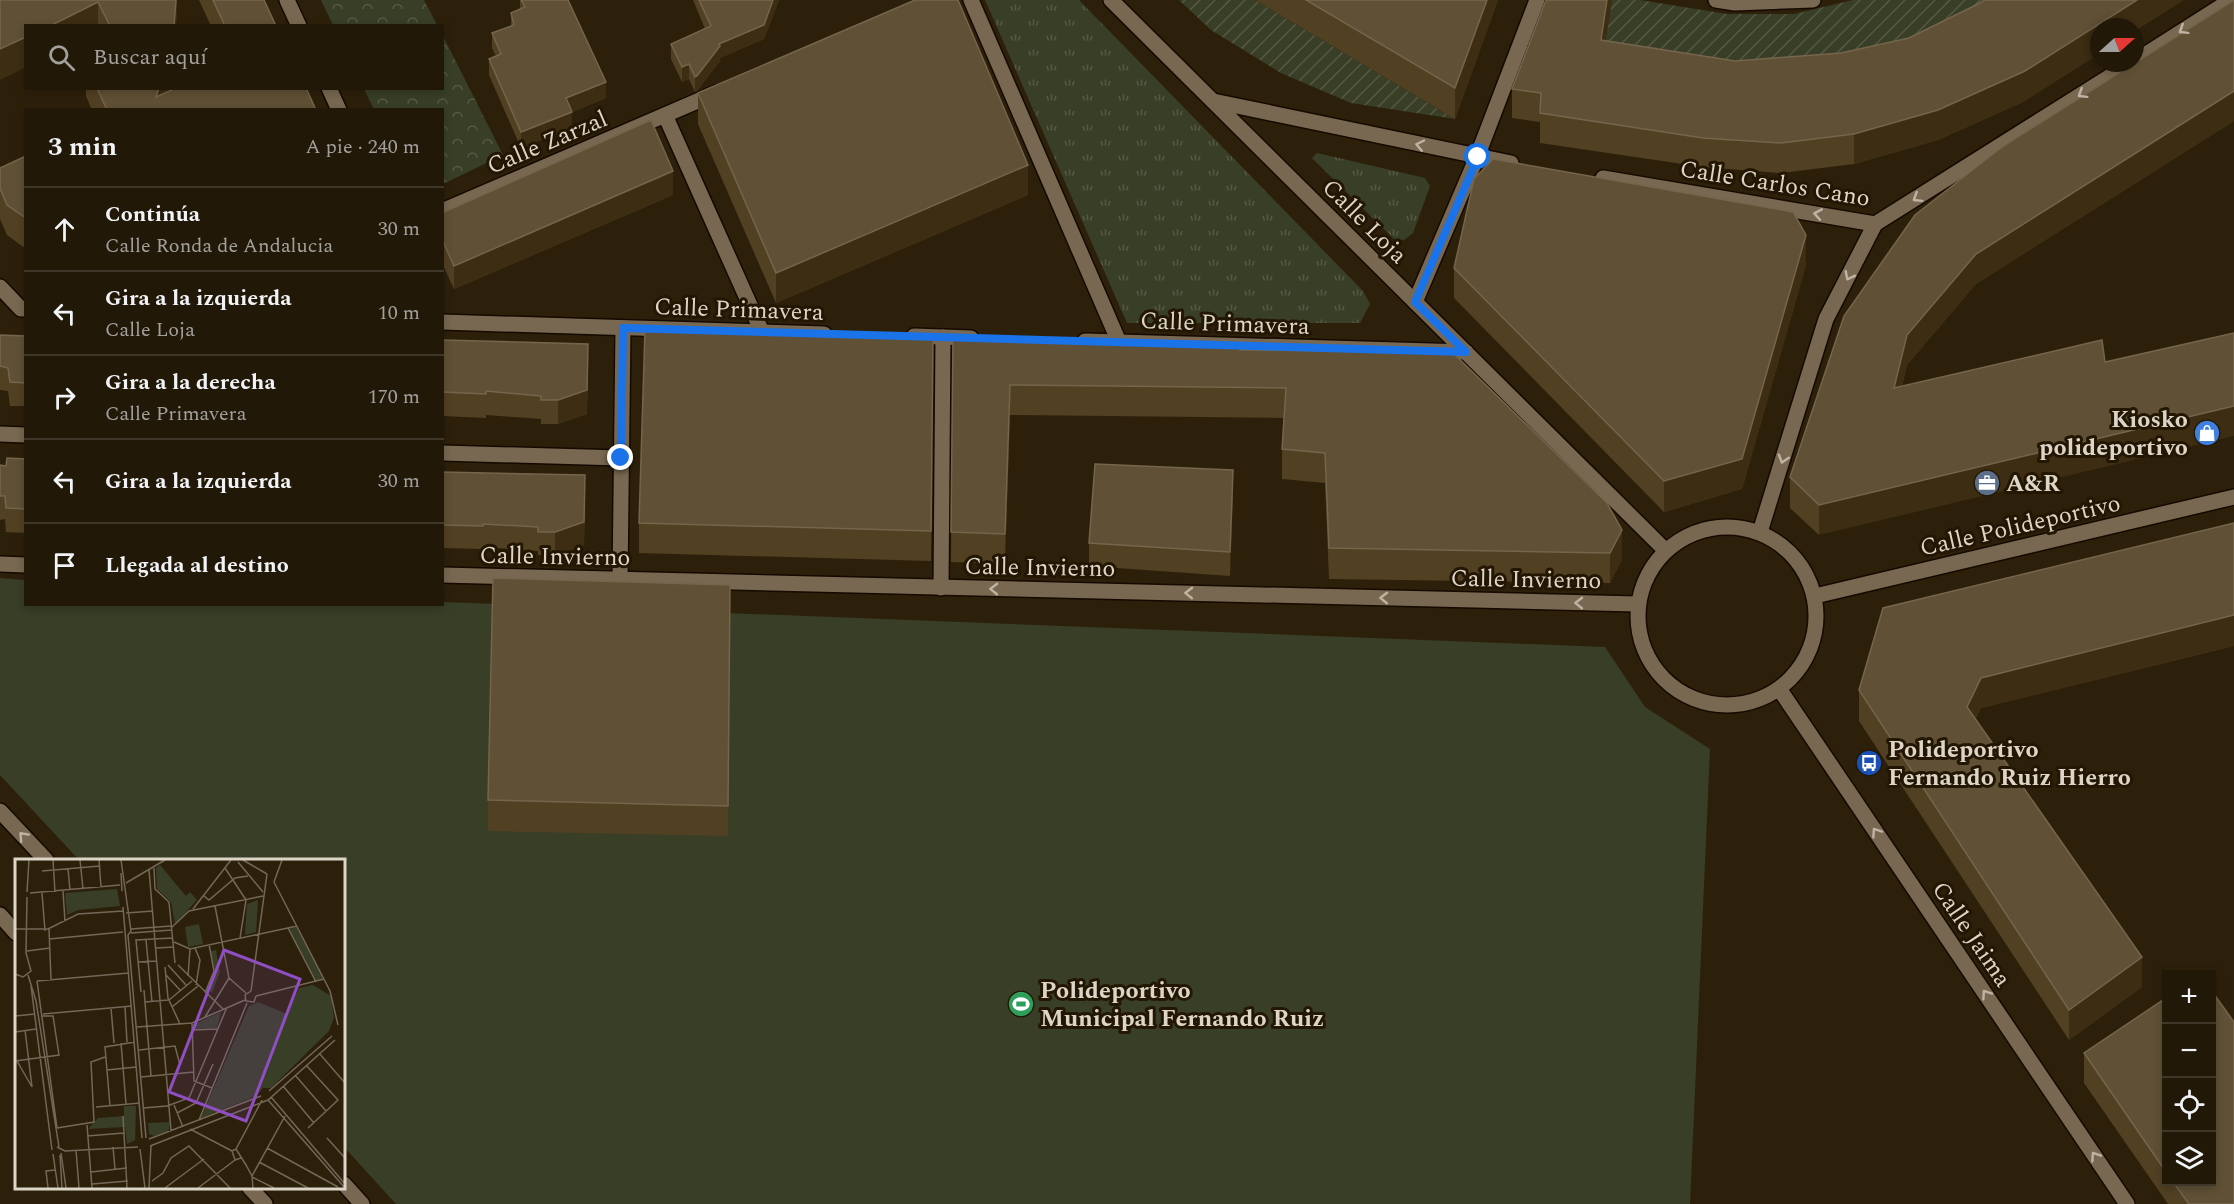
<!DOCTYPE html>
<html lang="es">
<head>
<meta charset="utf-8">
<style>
	:root { --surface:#221808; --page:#2e2516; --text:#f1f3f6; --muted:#a2a09c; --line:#3f3729 }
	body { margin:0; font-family:Spectral,serif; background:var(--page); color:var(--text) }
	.controls { position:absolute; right:18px; bottom:18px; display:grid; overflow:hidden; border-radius:0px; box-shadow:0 3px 9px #0003 }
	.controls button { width:54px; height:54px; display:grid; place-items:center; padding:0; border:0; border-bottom:2px solid var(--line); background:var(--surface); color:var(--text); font:30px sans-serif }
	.compass { position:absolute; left:2090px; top:18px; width:54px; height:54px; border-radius:50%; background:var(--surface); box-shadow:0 3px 9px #0003; rotate:69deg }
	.stop { position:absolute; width:18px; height:18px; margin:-14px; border:4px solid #1a73e8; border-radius:50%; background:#fff }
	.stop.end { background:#1a73e8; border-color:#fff; box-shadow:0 2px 6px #0008 }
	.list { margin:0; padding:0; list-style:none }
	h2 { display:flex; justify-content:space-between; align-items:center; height:78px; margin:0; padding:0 24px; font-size:26px }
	h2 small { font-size:20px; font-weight:400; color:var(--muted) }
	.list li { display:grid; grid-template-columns:39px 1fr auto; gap:18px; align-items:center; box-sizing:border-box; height:84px; padding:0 24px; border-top:2px solid var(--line) }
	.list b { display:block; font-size:22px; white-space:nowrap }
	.list p { margin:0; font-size:20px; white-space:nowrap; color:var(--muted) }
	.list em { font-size:20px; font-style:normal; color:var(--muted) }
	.icon { flex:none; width:33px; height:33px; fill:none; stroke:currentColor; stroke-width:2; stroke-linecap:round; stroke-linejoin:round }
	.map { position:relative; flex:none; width:2234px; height:1204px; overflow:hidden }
	.search { position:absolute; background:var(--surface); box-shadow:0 3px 9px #0003; left:24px; top:24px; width:420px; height:66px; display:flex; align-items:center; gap:15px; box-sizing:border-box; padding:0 21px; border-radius:0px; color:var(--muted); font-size:22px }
	.panel { position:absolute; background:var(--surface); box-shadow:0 3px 9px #0003; left:24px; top:108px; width:420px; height:498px; border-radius:0px }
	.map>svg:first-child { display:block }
	.grass { fill:url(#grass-tufts) }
	.park { fill:url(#park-crowns) }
	.garden { fill:url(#garden-furrows) }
	.pitch { fill:#393e27 }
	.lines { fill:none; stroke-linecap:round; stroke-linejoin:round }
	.minor-casing { stroke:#150900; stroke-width:18 }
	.minor { stroke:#786851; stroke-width:15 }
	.wall { fill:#524023 }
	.shaded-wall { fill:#3d2d12 }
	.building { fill:#605035; stroke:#74654c; stroke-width:1.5 }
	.oneway { stroke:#bfb4a4 }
	.route { stroke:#1a73e8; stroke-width:8 }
	.labels { text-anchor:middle; stroke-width:6; stroke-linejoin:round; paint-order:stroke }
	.street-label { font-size:24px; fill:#ddd5c8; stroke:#231703 }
	.poi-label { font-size:24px; font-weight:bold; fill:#ddd5c8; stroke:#231703; text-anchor:start }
	.inset-road { fill:none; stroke:#736857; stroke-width:1.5 }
	.view { fill:#8f4ec1; fill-opacity:0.15; stroke:#8f4ec1; stroke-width:3 }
	.inset-edge { fill:none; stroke:#ddd5c8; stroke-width:3 }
</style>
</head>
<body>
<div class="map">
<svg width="2234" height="1204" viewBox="0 0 2234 1204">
	<defs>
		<pattern id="grass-tufts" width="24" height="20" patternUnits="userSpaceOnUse" patternTransform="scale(1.5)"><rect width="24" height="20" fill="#393e27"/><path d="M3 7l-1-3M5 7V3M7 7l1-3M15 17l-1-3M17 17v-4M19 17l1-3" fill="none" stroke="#555945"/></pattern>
		<pattern id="park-crowns" width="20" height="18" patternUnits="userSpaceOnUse" patternTransform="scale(1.5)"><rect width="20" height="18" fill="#393e27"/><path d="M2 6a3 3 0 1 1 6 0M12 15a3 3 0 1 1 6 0" fill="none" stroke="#555945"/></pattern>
		<pattern id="garden-furrows" width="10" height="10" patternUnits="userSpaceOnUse" patternTransform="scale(1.5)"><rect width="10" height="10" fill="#393e27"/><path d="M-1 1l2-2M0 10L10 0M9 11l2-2" fill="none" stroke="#555945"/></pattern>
	</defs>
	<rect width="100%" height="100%" fill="#2d200b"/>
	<!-- grass -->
	<g class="grass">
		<path d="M985,0H1079L1363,291L1370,304L1360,323H1127Z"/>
		<path d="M1317,153L1425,178L1430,186L1413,233L1404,240L1394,239L1312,158Z"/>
	</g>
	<!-- park -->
	<g class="park">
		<path d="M321,0H424L437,25H333Z"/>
		<path d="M443,36L503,155L443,184L442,110L374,109L364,89L442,88Z"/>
	</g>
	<!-- garden -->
	<g class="garden">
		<path d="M1179,0H1255L1455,119L1351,103L1281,73L1211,30Z"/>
		<path d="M1612,0H1640L1727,14H1794L1853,0H2031L1841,82L1603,54Z"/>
	</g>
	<!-- pitch -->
	<path class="pitch" d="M0,578L25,580L26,604H442L443,602L1605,647L1645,707L1710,749L1690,1204H396L344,1147V860H79L0,775Z"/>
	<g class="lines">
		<!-- minor casing -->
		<g class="minor-casing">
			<g id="minor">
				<path d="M287,0L299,26"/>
				<path d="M971,0L1119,342"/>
				<path d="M1111,0L1665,550"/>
				<path d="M1716,0L1735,3L1813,0"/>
				<path d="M2135,61L2231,0"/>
				<path d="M329,88L339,110"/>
				<path d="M1213,101L1511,163"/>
				<path d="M665,115L762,332"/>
				<path d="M1603,178L1875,224L2131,63"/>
				<path d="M442,211L716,93"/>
				<path d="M0,287L21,309H26"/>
				<path d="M1415,302L1477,157L1537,0"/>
				<path d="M442,322L824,334"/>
				<path d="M914,336L971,338"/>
				<path d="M1085,341L1466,352"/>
				<path d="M0,434L26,435"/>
				<path d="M442,453L621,458"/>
				<circle cx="1727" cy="616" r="89"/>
				<path d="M1760,532L1826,319L1875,224"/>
				<path d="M0,564L26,565"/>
				<path d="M442,575L1637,604"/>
				<path d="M620,580L623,328"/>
				<path d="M941,588L943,337"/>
				<path d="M1815,596L2234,497"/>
				<path d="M1780,690L2127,1204"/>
				<path d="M0,811L46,860"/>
				<path d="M0,915L16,933"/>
				<path d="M344,1184L362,1204"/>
				<path d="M250,1188L265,1204"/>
			</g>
		</g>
		<!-- minor -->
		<use href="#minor" class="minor"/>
	</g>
	<!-- wall -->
	<g class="wall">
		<path d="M0,0H177L176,26H26Z"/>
		<path d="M199,0H264L276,26H211Z"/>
		<path d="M520,0L606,98L572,112V127L521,148L489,75V59L496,56L492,48V33L511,26V13L520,9Z"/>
		<path d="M693,0H779L764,39L720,58V61L697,91L695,92L689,79L682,82L671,59V44L705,29Z"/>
		<path d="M1255,0H1498L1455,119Z"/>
		<path d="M1546,0H1612L1605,41L1735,61L2025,101L1938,140L1854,164L1781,173L1703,167L1540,143V122L1512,118V89Z"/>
		<path d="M2234,0V121L1976,284L1907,365L1902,386L1819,535L1790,508V477Z"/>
		<path d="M86,88H167L166,93L316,110H92L86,96Z"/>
		<path d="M698,93L1028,195L776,303L698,124Z"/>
		<path d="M26,156V249L7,235L0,219V168Z"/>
		<path d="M673,195L454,289L442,263V213Z"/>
		<path d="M1806,265L1742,489L1664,512L1454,298V268Z"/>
		<path d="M0,335L26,336V406H10L8,391L0,390Z"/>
		<path d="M933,336L931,561L639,553V523Z"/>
		<path d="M953,337L1241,350L1452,352L1622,560L1610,583L1329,579L1325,483L1282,479V449L1284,418L1010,415L1005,564L951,562Z"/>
		<path d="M442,340L588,367L587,414L558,424H541V419L486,415V418L442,416Z"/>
		<path d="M26,459V533L6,532L5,519L0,520V465L6,466Z"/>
		<path d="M442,472L585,498L584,545L555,555H538V551L483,547V549L442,548Z"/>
		<path d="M1233,494L1230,576L1089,566V543Z"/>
		<path d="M2234,523V646L1981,708L1975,720L2142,987L2069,1040L1859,721V690Z"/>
		<path d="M730,585L728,836L488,831V800Z"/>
		<path d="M2166,998V1182H2211L2234,1204H2168L2084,1083V1053Z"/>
	</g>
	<!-- shaded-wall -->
	<g class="shaded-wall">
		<path d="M176,0H177L176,26H174Z"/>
		<path d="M773,0H779L764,39L720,58V61L697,91L695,92V77L719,44Z"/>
		<path d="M1487,0H1498L1455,119V88Z"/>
		<path d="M1607,0H1612L1601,70V40Z"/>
		<path d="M2137,0H2184L2135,31V27H2099V54L2025,101L1938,140L1854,164V134Z"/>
		<path d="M98,2V26H50Z"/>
		<path d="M26,37V67L0,80V49Z"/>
		<path d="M689,64V79L682,82V67Z"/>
		<path d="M606,82V98L566,114V98Z"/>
		<path d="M159,88H167L161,110L156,97Z"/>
		<path d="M2234,91V121L1976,284L1907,365L1894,418V388L1907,335L1976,254Z"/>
		<path d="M572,112V127L521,148V132Z"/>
		<path d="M1028,165V195L776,303V273Z"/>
		<path d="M673,171V195L454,289V266Z"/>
		<path d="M1806,235V265L1742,489L1664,512V481Z"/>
		<path d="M588,344L587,414L558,424V400Z"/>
		<path d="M1010,385V415L1005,564V534Z"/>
		<path d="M2234,406V436L1819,535V505Z"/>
		<path d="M1233,470V494L1230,576V552Z"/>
		<path d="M585,475L584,545L555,555V532Z"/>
		<path d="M1622,530V560L1610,583V553Z"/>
		<path d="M2234,615V646L1981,708L1967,737V707L1981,678Z"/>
		<path d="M2142,957V987L2069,1040V1010Z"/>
	</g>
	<!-- building -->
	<g class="building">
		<path d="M0,0H176L174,26H110L98,2L50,26H26V37L0,49Z"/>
		<path d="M213,0H264L276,26H225Z"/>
		<path d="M521,0H568L606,82L566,98L572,112L521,132L489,59L501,54L492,33L514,25L511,13L525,7Z"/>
		<path d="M699,0H773L764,25L719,44L720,46L697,76L695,77L689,64L682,67L671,44L711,26Z"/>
		<path d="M915,0H958L1028,165L776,273L698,93Z"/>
		<path d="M1306,0H1487L1455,88Z"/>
		<path d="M1546,0H1607L1601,40L1735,61L1841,53L1909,38L1974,6L1985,0H2137L2025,71L1938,110L1854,134L1781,143L1703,138L1540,113L1541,93L1512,89Z"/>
		<path d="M2234,0V91L1976,254L1907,335L1894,388L2102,340L2105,362L2234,333V406L1819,505L1790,477L1844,316L1915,215L2002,147Z"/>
		<path d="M97,88H159L156,97L176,88H306L316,110H107Z"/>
		<path d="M651,120L673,171L454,266L442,239V213Z"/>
		<path d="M26,156V218L7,205L0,188V168Z"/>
		<path d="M1493,159L1793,212L1806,235L1742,459L1664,481L1454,268L1474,179Z"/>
		<path d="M645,329L933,336L931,531L639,523Z"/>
		<path d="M0,335L26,336V383L10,382L8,368L0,366Z"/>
		<path d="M953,337L1241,347L1240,350L1452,352L1607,503L1622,530L1610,553L1329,548L1325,453L1282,449L1286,388L1010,385L1005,534L951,532Z"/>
		<path d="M442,340L588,344L587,390L558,400H541V396L486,391V394L442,392Z"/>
		<path d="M7,458L26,459V509L6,508L5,496H0V465L6,466Z"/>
		<path d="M1095,464L1233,470L1230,552L1089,543Z"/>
		<path d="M442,472L585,475L584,522L555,532H538V527L483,524V526L442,525Z"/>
		<path d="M2234,523V615L1981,678L1967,707L2142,957L2069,1010L1859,690L1883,608Z"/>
		<path d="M493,578L730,585L728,806L488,800Z"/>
		<path d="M2211,990L2234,1022V1204H2189L2173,1182H2211Z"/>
		<path d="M2166,998V1172L2084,1053Z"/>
	</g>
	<!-- one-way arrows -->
	<defs><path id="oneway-chevron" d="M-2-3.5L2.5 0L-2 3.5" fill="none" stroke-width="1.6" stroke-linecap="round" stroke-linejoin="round" transform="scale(1.5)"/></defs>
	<g class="oneway">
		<use href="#oneway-chevron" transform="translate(2183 30) rotate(148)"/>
		<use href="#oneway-chevron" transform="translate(2082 94) rotate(148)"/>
		<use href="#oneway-chevron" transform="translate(1420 145) rotate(-168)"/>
		<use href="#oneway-chevron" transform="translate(1917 198) rotate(148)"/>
		<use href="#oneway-chevron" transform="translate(1818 214) rotate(-170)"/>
		<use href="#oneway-chevron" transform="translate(1849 276) rotate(117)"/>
		<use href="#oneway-chevron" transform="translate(1783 459) rotate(107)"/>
		<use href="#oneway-chevron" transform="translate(994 589) rotate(-179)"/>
		<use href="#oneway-chevron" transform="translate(1189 593) rotate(-179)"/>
		<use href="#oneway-chevron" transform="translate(1384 598) rotate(-179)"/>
		<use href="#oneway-chevron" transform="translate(1579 603) rotate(-179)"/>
		<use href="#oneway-chevron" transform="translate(1876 832) rotate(-124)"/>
		<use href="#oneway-chevron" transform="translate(23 836) rotate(-133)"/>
		<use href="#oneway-chevron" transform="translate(1986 994) rotate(-124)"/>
		<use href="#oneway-chevron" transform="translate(2095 1156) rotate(-124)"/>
	</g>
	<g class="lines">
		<!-- route -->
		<path class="route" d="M621,458L623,328L1466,352L1415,302L1478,157"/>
	</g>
	<!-- icons -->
	<defs>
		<g id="shop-disc" transform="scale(1.35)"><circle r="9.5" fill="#3f7fe0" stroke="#231703"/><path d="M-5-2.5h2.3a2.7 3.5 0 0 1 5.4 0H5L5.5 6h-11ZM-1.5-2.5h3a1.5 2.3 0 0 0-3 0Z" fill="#fff"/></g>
		<g id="office-disc" transform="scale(1.35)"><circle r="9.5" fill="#5c6f8a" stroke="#231703"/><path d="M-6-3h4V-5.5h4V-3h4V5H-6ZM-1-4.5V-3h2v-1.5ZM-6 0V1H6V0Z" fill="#fff"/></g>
		<g id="bus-disc" transform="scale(1.35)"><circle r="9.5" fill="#1a4fb4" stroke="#231703"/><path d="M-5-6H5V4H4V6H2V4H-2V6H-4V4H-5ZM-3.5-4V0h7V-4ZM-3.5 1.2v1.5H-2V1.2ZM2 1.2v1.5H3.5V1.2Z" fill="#fff"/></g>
		<g id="stadium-disc" transform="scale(1.35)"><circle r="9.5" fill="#2e9e5b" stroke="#231703"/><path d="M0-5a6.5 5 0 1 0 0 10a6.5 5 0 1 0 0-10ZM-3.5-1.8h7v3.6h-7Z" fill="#fff"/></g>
	</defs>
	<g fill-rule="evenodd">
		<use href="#shop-disc" x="2207" y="433"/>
		<use href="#office-disc" x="1987" y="483"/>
		<use href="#bus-disc" x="1869" y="763"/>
		<use href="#stadium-disc" x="1021" y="1004"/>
	</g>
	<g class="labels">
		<!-- street labels -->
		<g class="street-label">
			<text transform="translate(547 142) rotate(-23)" y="8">Calle Zarzal</text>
			<text transform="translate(1775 183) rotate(9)" y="8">Calle Carlos Cano</text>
			<text transform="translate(1365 221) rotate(45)" y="8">Calle Loja</text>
			<text transform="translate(739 309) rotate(2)" y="8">Calle Primavera</text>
			<text transform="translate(1225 323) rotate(2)" y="8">Calle Primavera</text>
			<text transform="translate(2020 525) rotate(-13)" y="8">Calle Polideportivo</text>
			<text transform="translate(555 556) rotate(1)" y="8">Calle Invierno</text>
			<text transform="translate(1040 567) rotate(1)" y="8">Calle Invierno</text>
			<text transform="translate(1526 579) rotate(1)" y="8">Calle Invierno</text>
			<text transform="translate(1972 934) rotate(56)" y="8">Calle Jaima</text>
		</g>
		<!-- poi labels -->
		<g class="poi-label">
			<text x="2188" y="427" text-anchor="end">Kiosko<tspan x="2188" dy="28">polideportivo</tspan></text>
			<text x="2006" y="491">A&amp;R</text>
			<text x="1888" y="757">Polideportivo<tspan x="1888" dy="28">Fernando Ruiz Hierro</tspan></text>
			<text x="1040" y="998">Polideportivo<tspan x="1040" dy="28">Municipal Fernando Ruiz</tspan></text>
		</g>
	</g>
	<!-- overview -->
	<g transform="translate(15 859)">
		<rect width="330" height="330" fill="#2d200b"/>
		<path d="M206,153L202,169L178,170L177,166Z" fill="#393e27"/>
		<path d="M145,6L171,37L175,33L182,41L160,65L156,43L142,30L141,9ZM102,30L105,47L63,51L52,56L50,34ZM243,41L241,73L230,76L232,45ZM281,68L309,120L301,122L274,70ZM109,247H121L120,281L112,285L110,268L73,270L83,259L109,257ZM154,263V271L139,277L134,275L133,264Z" fill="#393e27"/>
		<path d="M201,91L205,113L197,134L193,130L200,112L196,92Z" fill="#393e27"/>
		<path d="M184,65L188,85L173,88L170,68ZM298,126L316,137L319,159L314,172L256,229H248L241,237L186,259L234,147L243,143L272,155L284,129Z" fill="#393e27"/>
		<path class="inset-road" d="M38,1L40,33M65,1L68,30M84,1L86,28M106,1L116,72L113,76L131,279M228,1L252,15M223,3L248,33M139,9L140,30M210,9L231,41L225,79M53,10L55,31M134,11L156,272M27,12L85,7M106,14L107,32M259,23L315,132L323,166M259,23L267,1M111,24L150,1M140,30L154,43L160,104M48,32L50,62M12,33L14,1M15,34L105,26M27,34L30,72M189,37L194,41L220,19L233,17M108,48L127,279M178,50L216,1M111,54L138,52M156,69L174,52L248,37M273,69L301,123M0,70H33L63,55L108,52M34,70L36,121M116,70L156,67M116,74L157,71M34,80L108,73M131,81L137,143M159,83L175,90L282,67M141,89L159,88M180,89L185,101L181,126M12,92L35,89M123,103L142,102M153,106L171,126M163,106L208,150M150,108L153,139L165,165M0,115L8,118L16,112L11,94L12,38M13,116L21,142L44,288M151,116L165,131M173,117L175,90M214,119L231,134M22,122L42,269M22,122L114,114M16,127L37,291M129,131L136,217M236,132L252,15M236,132L230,136L231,142L239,143L241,137M126,133L121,81L157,79M190,134L199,112L194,85M241,137L309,120M154,141L177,122M130,143L153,141M110,148L112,183M157,148L183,127M96,149L99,184M28,155L117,147M0,157L20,155M190,158L214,119L200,47M177,164L179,222L197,229M122,168L177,164L230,141M177,171L203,170M0,173L21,170M106,184L111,245M124,191L160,187L165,206M304,194L330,224M0,202L44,196L38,157H27M2,202L17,228L10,171M291,206L323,241L293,269M92,211L121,208M280,216L311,252M126,218L179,213M268,227L299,264M254,232L317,177M256,238L330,325M253,241L330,329M159,246L168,268M95,247L90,188L120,183M81,248L125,244M128,249L152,247L174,239L212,148M162,254L181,244L198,205M108,257L112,329M184,261L232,144M72,266L77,329M42,269L79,263L76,203L90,198M175,270L217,292M72,277L109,274M312,279L330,299M134,280L246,237M135,287L253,241L320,181M42,288L50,292L123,288M98,288L100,310M252,289L323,328M125,290L130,329M221,290L247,241M61,291L64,329M46,294L51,329M38,295L43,329M45,296L47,329M226,299L220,301L217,292L221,290L231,306L237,317L238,329M244,303L293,329M76,313L112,309M237,317L270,257M237,318L259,329M137,322L148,314L156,299L174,287L215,329M77,325L113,322M33,329L31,312L40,311M134,329L136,286M150,329L189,300M183,329L220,301"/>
		<path class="view" d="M209,91L285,120L231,262L154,233Z"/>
		<rect width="330" height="330" class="inset-edge"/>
	</g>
</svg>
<div class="controls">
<button>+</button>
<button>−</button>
<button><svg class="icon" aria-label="locate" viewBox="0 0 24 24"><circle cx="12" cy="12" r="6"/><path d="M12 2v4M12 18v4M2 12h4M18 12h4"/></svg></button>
<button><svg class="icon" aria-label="layers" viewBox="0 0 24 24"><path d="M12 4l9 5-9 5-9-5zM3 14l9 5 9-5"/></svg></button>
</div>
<svg class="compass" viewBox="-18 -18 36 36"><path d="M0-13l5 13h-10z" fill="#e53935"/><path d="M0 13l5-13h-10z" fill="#a2a09c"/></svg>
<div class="stop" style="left:1478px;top:157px"></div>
<div class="stop end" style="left:621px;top:458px"></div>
<div class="search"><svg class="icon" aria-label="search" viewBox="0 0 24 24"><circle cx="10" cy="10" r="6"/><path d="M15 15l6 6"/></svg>Buscar aquí</div>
<section class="panel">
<h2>3 min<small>A pie · 240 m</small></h2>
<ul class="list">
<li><svg class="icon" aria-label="ahead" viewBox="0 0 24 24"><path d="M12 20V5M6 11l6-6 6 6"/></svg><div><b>Continúa</b><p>Calle Ronda de Andalucia</p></div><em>30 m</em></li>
<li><svg class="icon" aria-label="left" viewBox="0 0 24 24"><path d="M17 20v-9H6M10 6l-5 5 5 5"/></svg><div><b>Gira a la izquierda</b><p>Calle Loja</p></div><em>10 m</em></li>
<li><svg class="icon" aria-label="right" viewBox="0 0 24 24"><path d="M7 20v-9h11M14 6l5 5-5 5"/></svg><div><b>Gira a la derecha</b><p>Calle Primavera</p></div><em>170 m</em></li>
<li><svg class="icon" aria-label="left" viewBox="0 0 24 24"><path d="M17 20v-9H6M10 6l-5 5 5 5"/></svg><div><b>Gira a la izquierda</b></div><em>30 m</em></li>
<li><svg class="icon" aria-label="arrive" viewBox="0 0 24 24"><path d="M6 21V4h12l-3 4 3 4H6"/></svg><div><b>Llegada al destino</b></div></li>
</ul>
</section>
</div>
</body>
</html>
